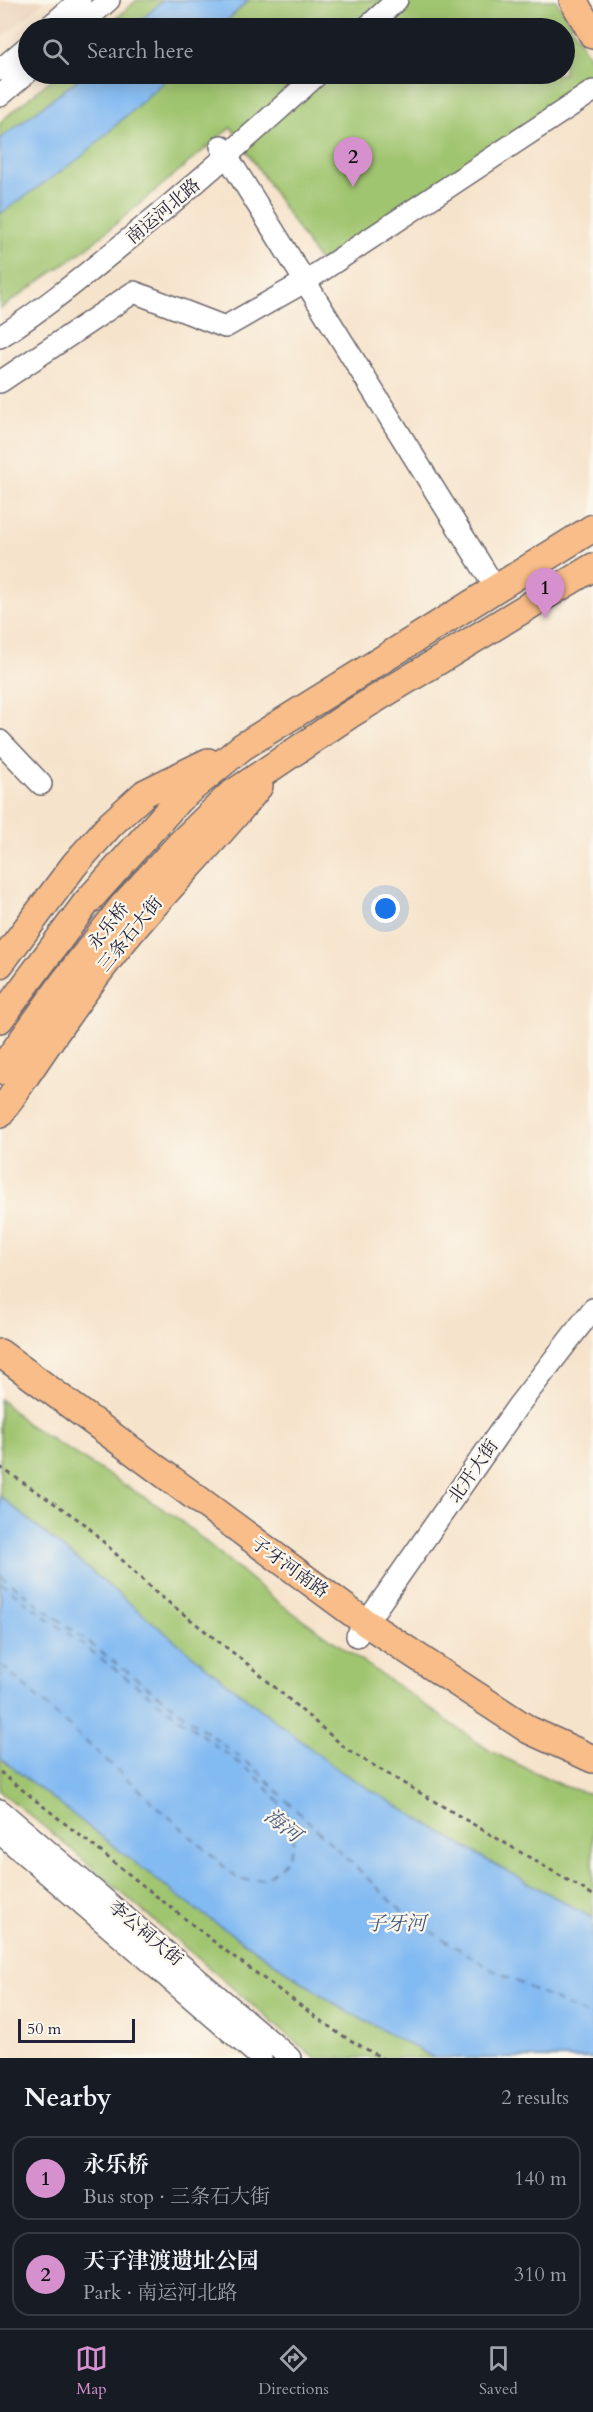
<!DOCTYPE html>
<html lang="en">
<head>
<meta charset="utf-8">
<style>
	:root { --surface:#171b24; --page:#242831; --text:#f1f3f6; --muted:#9ea1a6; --line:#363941; --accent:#d690ce }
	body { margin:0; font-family:Cardo,"Noto Serif SC",serif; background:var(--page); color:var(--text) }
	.scale { position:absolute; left:18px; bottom:15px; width:117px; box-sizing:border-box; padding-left:6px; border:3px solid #22223b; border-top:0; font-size:16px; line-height:21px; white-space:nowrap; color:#22223b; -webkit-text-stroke:4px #fbf7ec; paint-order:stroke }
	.you { position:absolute; left:386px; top:909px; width:21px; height:21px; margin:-15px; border:4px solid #fff; border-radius:50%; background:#1a73e8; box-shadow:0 0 0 9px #1a73e833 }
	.badge { display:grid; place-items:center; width:39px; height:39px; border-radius:50%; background:var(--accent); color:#111; font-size:20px; font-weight:700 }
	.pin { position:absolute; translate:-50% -50px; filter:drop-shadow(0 2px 3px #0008) }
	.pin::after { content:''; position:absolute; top:32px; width:21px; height:18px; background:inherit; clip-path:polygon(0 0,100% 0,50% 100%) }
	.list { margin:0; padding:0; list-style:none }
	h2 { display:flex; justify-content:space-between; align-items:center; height:78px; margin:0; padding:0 24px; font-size:26px }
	h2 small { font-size:20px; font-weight:400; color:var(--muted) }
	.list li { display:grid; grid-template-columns:39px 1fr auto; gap:18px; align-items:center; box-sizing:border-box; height:84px; margin:0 12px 12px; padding:0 12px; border:2px solid var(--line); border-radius:18px }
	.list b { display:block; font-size:22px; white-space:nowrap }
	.list p { margin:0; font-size:20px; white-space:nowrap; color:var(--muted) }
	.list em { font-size:20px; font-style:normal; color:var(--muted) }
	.icon { flex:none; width:33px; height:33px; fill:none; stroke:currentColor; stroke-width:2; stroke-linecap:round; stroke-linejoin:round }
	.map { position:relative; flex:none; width:593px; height:2058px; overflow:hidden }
	.search { position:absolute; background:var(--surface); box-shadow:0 3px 15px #0003; left:18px; right:18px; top:18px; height:66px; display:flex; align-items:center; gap:15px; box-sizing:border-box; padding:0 21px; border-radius:33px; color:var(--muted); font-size:22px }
	.sheet { height:270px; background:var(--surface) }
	nav { display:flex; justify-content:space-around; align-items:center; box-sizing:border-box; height:84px; border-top:2px solid var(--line); background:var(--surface); font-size:16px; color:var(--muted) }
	nav a { display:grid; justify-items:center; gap:3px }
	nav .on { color:var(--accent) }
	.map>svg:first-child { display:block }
	.built { fill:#ebd2b9 }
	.green { fill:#a0c56f; stroke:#617455; stroke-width:1.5 }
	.water { fill:#82baf2; stroke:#526e96; stroke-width:1.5 }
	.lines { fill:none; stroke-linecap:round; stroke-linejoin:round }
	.ferry { stroke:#44577b; stroke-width:1.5; stroke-dasharray:8 6; stroke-linecap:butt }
	.minor-casing { stroke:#6c666d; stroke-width:24 }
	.major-casing { stroke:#6c666d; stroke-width:30 }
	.path { stroke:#6c666d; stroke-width:3; stroke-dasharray:4.5 4.5; stroke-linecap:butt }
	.minor { stroke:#fff; stroke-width:21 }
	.major { stroke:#f8bd89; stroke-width:27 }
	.labels { text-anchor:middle; stroke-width:4.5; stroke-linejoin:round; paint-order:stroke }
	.street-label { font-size:18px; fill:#22223b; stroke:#fbf7ec }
	.water-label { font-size:20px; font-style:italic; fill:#44577b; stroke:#fbf7ec }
</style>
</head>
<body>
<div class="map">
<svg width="593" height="2058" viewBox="0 0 593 2058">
	<rect width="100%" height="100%" fill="#fbf7ec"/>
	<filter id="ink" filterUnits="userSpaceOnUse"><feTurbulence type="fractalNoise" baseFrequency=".0167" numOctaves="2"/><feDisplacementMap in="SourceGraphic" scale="12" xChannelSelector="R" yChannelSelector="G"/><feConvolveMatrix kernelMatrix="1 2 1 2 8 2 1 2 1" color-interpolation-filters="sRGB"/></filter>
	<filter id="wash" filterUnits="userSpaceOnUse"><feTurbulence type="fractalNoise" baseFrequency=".008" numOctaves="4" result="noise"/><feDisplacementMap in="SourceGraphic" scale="24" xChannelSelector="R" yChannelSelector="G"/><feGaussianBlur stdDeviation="1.35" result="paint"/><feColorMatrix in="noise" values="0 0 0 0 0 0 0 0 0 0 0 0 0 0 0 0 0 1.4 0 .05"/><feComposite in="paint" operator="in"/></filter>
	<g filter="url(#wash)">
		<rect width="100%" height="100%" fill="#f6e3cb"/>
		<!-- built -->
		<path class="built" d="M0,0H46L0,40Z"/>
		<!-- green -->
		<g class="green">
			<path d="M137,0H556L593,63V85L320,263L231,127L87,248L0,309V122L58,74H564V28H106Z"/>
			<path d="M0,1399L27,1424L176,1517L278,1602L492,1752L564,1786L593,1795V2058H314L59,1839L0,1791Z"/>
		</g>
		<!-- water -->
		<g class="water">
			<path d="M163,0H249L219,28H133Z"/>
			<path d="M85,74H172L81,157L0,214V139Z"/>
			<path d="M0,1496L208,1668L338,1770L487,1860L593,1918V2058H434L341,2008L195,1909L0,1758Z"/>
		</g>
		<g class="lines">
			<!-- ferry -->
			<g class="ferry">
				<path d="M0,1575L259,1772L287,1801L408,1917L491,1969L593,2018"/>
				<path d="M0,1582L256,1776C277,1799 310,1830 284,1862C271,1878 259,1881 239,1880L0,1664"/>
			</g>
		</g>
	</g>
	<g filter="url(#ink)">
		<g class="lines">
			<!-- minor casing -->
			<g class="minor-casing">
				<g id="minor">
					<path d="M48,28L80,0"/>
					<path d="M77,28L109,0"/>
					<path d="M366,28L397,0"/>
					<path d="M0,70L28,46"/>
					<path d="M0,96L28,72"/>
					<path d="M221,146L496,589"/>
					<path d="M0,337C48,306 91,270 135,234C198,182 258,129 318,74"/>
					<path d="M0,382L134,292L225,327L306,281L593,91"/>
					<path d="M0,741L41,784"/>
					<path d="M357,1636L517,1407L593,1309"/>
					<path d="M0,1810L290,2058"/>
					<path d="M0,1833L261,2058"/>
				</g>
			</g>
			<!-- major casing -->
			<g class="major-casing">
				<g id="major">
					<path d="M573,0L593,35"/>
					<path d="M0,964L75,864L111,824L145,793L208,762"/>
					<path d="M0,1019L86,903L179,799L242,747L593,528"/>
					<path d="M0,1071L64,982L122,907L180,844L229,796L349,715L593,567"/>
					<path d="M0,1114C40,1055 79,995 124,940C167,887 217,840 259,786"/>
					<path d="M0,1353L366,1623L529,1730L593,1759"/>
				</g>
			</g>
			<!-- path -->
			<g class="path">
				<path d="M0,1467L85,1524L154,1591L250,1666L349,1751L593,1895"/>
				<path d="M0,1772L222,1948L338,2033L382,2058"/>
			</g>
			<!-- minor -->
			<use href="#minor" class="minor"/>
			<!-- major -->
			<use href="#major" class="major"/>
		</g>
	</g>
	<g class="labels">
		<!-- street labels -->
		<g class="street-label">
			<text transform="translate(163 211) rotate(-40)" y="6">南运河北路</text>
			<text transform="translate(108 926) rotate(-52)" y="6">永乐桥</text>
			<text transform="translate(130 934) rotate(-51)" y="6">三条石大街</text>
			<text transform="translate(473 1471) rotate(-55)" y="6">北开大街</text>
			<text transform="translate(290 1567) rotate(36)" y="6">子牙河南路</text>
			<text transform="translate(146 1933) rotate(40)" y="6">李公祠大街</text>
		</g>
		<!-- water labels -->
		<g class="water-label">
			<text transform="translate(283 1825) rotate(38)" y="7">海河</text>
			<text x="396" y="1930">子牙河</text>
		</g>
	</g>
</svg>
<div class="scale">50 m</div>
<div class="you"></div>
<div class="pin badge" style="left:545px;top:618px">1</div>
<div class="pin badge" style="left:353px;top:187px">2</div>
<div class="search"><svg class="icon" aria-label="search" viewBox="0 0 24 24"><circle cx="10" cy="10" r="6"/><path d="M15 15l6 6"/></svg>Search here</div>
</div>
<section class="sheet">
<h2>Nearby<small>2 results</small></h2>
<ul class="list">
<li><span class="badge">1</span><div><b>永乐桥</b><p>Bus stop · 三条石大街</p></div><em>140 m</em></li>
<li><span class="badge">2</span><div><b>天子津渡遗址公园</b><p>Park · 南运河北路</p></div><em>310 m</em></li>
</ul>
</section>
<nav>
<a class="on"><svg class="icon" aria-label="map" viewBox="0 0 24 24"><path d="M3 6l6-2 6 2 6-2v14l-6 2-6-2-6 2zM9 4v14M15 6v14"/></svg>Map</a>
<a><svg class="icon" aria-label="directions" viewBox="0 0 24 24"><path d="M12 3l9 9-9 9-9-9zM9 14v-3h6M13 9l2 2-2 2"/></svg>Directions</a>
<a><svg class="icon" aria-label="saved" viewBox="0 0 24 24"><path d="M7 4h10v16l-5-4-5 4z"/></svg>Saved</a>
</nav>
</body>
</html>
